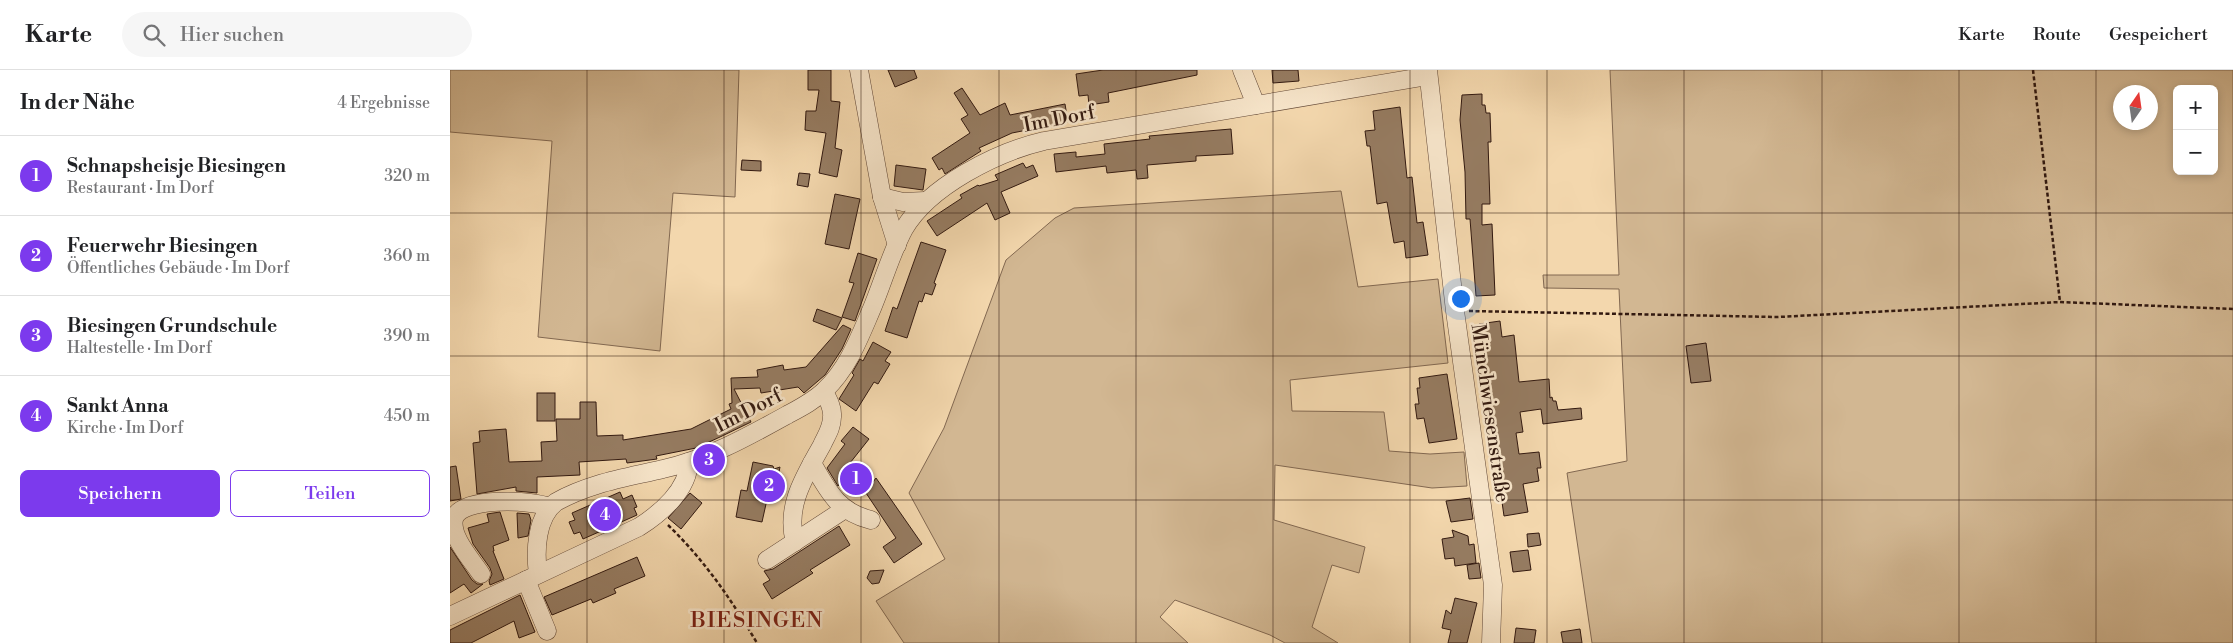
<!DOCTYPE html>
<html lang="de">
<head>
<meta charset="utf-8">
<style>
	:root { --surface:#fff; --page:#f6f6f6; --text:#202124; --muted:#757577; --line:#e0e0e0; --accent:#7c3aed }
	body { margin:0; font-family:"Libre Bodoni",serif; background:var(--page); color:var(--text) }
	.controls { position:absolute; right:15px; top:15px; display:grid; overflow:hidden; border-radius:8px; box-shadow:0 2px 8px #0003 }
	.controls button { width:45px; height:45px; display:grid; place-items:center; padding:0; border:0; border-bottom:1px solid var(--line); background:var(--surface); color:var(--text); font:25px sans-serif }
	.compass { position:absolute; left:1663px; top:15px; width:45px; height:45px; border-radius:50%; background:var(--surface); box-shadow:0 2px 8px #0003; rotate:13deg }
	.you { position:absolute; left:1010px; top:228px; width:18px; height:18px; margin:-12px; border:4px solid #fff; border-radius:50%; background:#1a73e8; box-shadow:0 0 0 8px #1a73e833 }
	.badge { display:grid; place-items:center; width:32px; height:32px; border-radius:50%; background:var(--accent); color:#fff; font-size:16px; font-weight:700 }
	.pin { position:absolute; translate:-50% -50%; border:2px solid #fff; box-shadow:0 1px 5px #0006 }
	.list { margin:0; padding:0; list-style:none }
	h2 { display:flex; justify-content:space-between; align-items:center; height:65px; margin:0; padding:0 20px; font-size:21px }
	h2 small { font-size:16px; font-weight:400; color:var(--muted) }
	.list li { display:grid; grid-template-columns:32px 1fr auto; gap:15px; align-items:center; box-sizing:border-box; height:80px; padding:0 20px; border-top:1px solid var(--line) }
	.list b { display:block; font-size:19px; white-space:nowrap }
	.list p { margin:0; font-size:16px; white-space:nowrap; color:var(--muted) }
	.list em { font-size:16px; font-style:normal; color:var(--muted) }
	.actions { display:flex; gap:10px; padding:15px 20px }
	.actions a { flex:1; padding:11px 0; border:1px solid var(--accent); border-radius:8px; text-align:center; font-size:18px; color:var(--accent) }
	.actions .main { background:var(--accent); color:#fff }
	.icon { flex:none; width:28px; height:28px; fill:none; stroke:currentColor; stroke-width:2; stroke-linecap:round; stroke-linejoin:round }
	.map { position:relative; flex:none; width:1783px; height:573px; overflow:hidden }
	header { display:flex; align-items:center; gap:30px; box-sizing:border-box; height:70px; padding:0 25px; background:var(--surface); border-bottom:1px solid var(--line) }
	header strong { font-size:24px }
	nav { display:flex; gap:28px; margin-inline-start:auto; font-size:18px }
	.search { width:350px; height:45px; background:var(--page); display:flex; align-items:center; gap:12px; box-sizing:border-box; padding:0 18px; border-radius:28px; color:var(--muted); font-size:19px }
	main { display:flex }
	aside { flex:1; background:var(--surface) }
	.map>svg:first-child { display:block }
	.green { fill:#d2b792; stroke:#826851; fill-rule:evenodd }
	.building { fill:#967c62; stroke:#321910 }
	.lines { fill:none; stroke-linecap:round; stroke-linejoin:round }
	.minor-casing { stroke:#624837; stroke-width:19 }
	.path { stroke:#321910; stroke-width:2.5; stroke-dasharray:4 2.5; stroke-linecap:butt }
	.minor { stroke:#f7e5ca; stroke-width:18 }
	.grid { fill:none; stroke:#321910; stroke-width:1; stroke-opacity:0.55 }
	.labels { text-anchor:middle; stroke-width:5; stroke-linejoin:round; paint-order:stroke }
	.street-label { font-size:20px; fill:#321910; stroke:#f7e5ca }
	.quarter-label { font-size:22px; letter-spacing:1px; fill:#7a1f14; stroke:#f7e5ca }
</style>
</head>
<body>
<header>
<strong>Karte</strong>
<div class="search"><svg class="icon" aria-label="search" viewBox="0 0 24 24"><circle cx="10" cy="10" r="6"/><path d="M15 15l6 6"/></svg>Hier suchen</div>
<nav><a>Karte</a><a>Route</a><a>Gespeichert</a></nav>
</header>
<main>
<aside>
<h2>In der Nähe<small>4 Ergebnisse</small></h2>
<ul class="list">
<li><span class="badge">1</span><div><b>Schnapsheisje Biesingen</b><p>Restaurant · Im Dorf</p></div><em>320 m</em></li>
<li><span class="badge">2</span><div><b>Feuerwehr Biesingen</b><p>Öffentliches Gebäude · Im Dorf</p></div><em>360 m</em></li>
<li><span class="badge">3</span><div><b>Biesingen Grundschule</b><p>Haltestelle · Im Dorf</p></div><em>390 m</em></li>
<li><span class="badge">4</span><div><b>Sankt Anna</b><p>Kirche · Im Dorf</p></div><em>450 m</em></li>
</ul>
<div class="actions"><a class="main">Speichern</a><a>Teilen</a></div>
</aside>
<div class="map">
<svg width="1783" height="573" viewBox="0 0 1783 573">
	<rect width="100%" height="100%" fill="#f3d7ad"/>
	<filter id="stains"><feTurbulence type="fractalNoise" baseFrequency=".004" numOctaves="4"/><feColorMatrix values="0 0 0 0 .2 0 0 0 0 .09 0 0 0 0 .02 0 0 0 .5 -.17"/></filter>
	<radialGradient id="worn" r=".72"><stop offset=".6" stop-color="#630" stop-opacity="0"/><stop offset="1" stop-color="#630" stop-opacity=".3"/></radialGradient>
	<!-- green -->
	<g class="green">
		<path d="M0,0H289L285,127L223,123L210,281L88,267L102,71L0,62Z"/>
		<path d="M1160,0H1783V573H1142L1117,403L1177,391L1169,219L1094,218L1093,205H1169ZM1727,19H1764V101H1727ZM1670,22H1700V52H1670Z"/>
		<path d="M891,121L908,217L988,209L998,293L840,310L842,341L934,342L939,381L980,384L1014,382L1017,416L982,418L825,395L824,450L915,477L909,503L882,495L862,557L888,573H835L820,565L725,530L710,547L738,573H454L426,531L495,489L459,423L494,358L556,190L605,148L624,138Z"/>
	</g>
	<!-- building -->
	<g class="building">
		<path d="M358,0H381V31L390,32L385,78L392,80L387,107L369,103L376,63L355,60L356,41H366L369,20H358Z"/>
		<path d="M438,0H464L467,8L445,17Z"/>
		<path d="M653,0H747V5L658,23L659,32L639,35L638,25L629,26L626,4Z"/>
		<path d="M822,0H848L849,11L823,13Z"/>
		<path d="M512,18L530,45L555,33L560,45L615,34L618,52L562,63L529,78L531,81L495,104L492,98L489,100L482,88L520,63L511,49L518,45L504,23Z"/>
		<path d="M1032,24V35H1035L1036,43H1040L1041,72H1038L1040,134H1032V155L1042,154L1045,225L1026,226L1020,149H1016L1015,102L1010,50L1012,25Z"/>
		<path d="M950,37L957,108L962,107L967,153L973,152L978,185L956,188L954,171L944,173L937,132L927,134L920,76H917L915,61L925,60L923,41Z"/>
		<path d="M781,59L783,84L746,86V91L697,95L698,108L687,109L686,100L657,103L656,96L606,102L604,84L626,82V87L655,84L654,74L700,69L699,66Z"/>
		<path d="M292,90L311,91V101L291,100Z"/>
		<path d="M573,93L576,98L583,95L588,106L551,122L560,143L545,150L537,133L487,166L477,151L512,128L510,125L528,115L529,116L548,110L545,105Z"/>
		<path d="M446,95L476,99L473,120L444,116Z"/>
		<path d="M349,103L360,104L358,117L347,115Z"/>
		<path d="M385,124L410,129L399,179L375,174Z"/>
		<path d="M471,172L496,180L484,213L486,214L482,225L475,223L472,232L469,231L457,268L435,261L443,237L447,239Z"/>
		<path d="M408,183L427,189L405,251L392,247L404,213L399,212Z"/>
		<path d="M367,239L392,248L386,260L363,251Z"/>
		<path d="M1050,251L1052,267L1064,265L1069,312L1099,309L1100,328L1102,327L1103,331H1106L1108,340L1131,338L1132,349L1093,354L1091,339L1070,342L1073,362L1066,363L1069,384L1089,382L1091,398H1087L1089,411L1073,414L1078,442L1054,446L1051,425H1053L1044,367L1048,366L1045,347H1041L1029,254Z"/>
		<path d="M393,255L401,259L392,279L375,305L354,323L348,317L311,323L310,318L284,319L301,352L270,367L246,378L206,386L207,389L177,393L176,389L129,392L130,405L87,407V423L66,421V417L27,424L23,373L30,372L29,361L56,359L59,392L92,391L91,372L107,371L106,349H130V332H146L147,366L173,365V370L241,359L281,339L279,334L282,333L281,308L308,307L307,300L333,295L334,300L356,297Z"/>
		<path d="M423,272L441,282L435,291L440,294L428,314L424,312L406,341L389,329L404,305L402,303L410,289L413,291Z"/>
		<path d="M1256,273L1261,311L1241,313L1236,276Z"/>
		<path d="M997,304L1007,369L979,373L974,348L967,349L965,334H969L967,318H970L969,308Z"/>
		<rect x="87" y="323" width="18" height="28"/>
		<path d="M403,357L419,369L400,393L423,412L426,408L472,474L444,493L433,477L446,468L412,417L408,422L393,410L388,416L377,398L395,374L391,371Z"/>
		<path d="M303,392L323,396L324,399L330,397L324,426L318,425L312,452L286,447L291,420L297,421Z"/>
		<path d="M6,396L11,429L0,431V397Z"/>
		<path d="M170,422L173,429L182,425L187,437L184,438L187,445L133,469L130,462L124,464L119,452L125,450L122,443Z"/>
		<path d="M240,423L252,433L231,459L218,448Z"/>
		<path d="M1020,428L1023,449L1001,452L996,431Z"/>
		<path d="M50,442L59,470L43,476L44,481H43L54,509L40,515L39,511L42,504L40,498L23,474L18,458L39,452L37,444Z"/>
		<path d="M67,443L79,444L81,450L78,466L68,468Z"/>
		<path d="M389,456L400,475L360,500L363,503L322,529L313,514L320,510L314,501L323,499Z"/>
		<path d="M1002,460L1018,466L1019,475L1024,474L1026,493L1005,496L1004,488L995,489L992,469L1004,467Z"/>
		<path d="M1089,463L1091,475L1078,477L1077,464Z"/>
		<path d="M0,477L22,510L27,514H33L21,523L14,514L0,523Z"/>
		<path d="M1078,480L1081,500L1063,502L1060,482Z"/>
		<path d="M187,487L195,506L164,519L166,523L143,533L141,529L102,545L94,527Z"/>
		<path d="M1029,493L1031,508L1019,509L1017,495Z"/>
		<path d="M434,500L429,513L422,514L417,508L420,501Z"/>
		<path d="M70,525L85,562L69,568L64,551L21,573H0V560Z"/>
		<path d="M1005,528L1027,533L1017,573H998L1001,560L992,558L996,540L1001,544Z"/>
		<path d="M1066,558L1086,560L1084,573H1064Z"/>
		<path d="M1130,559L1132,573H1113L1111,562Z"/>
	</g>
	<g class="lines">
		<!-- minor casing -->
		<g class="minor-casing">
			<g id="minor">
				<path d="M409,0L432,127L447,175"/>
				<path d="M792,0L806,35"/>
				<path d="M978,0L1005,241L1043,515L1041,573"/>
				<path d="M432,127L453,132L475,131"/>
				<path d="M362,393C378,421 388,442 421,450"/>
				<path d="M345,472C335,436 355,406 372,375C376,366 382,358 382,347C383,338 378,329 374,322"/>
				<path d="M317,490L395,439"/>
				<path d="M31,504C22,490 0,467 4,449C10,426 83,430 99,437"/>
				<path d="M88,504C85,481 86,447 106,432C140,413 175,408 213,399C256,390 299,366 337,345C350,338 364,331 375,320C397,299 408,271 420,243C432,216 440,185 454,159C479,116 547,82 594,71L978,6"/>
				<path d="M76,510L97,561"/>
				<path d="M0,546L189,457C211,443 238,420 239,392"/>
			</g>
		</g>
		<!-- path -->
		<g class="path">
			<path d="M1583,0L1610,232"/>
			<path d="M1019,241L1328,247L1610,232L1783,239"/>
			<path d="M218,455C255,491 281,529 307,573"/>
		</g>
		<!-- minor -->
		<use href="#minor" class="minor"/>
	</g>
	<!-- grid -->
	<path class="grid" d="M137,0V573M274,0V573M411,0V573M549,0V573M686,0V573M823,0V573M960,0V573M1097,0V573M1234,0V573M1372,0V573M1509,0V573M1646,0V573M0,143H1783M0,286H1783M0,430H1783"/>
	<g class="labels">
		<!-- street labels -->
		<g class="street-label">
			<text transform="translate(609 48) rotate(-11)" y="7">Im Dorf</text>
			<text transform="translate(298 340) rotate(-27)" y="7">Im Dorf</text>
			<text transform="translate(1041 343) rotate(82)" y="7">Münchwiesenstraße</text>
		</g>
		<!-- quarter labels -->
		<g class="quarter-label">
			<text x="307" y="557">BIESINGEN</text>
		</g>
	</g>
	<rect width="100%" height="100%" filter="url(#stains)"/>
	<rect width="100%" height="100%" fill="url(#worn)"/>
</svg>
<div class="controls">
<button>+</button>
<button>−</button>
</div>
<svg class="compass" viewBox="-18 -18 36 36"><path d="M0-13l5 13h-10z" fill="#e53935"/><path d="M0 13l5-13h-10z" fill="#757577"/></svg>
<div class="you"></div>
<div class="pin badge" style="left:406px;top:409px">1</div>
<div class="pin badge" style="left:319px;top:416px">2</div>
<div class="pin badge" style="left:259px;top:390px">3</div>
<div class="pin badge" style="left:155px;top:445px">4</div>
</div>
</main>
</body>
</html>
